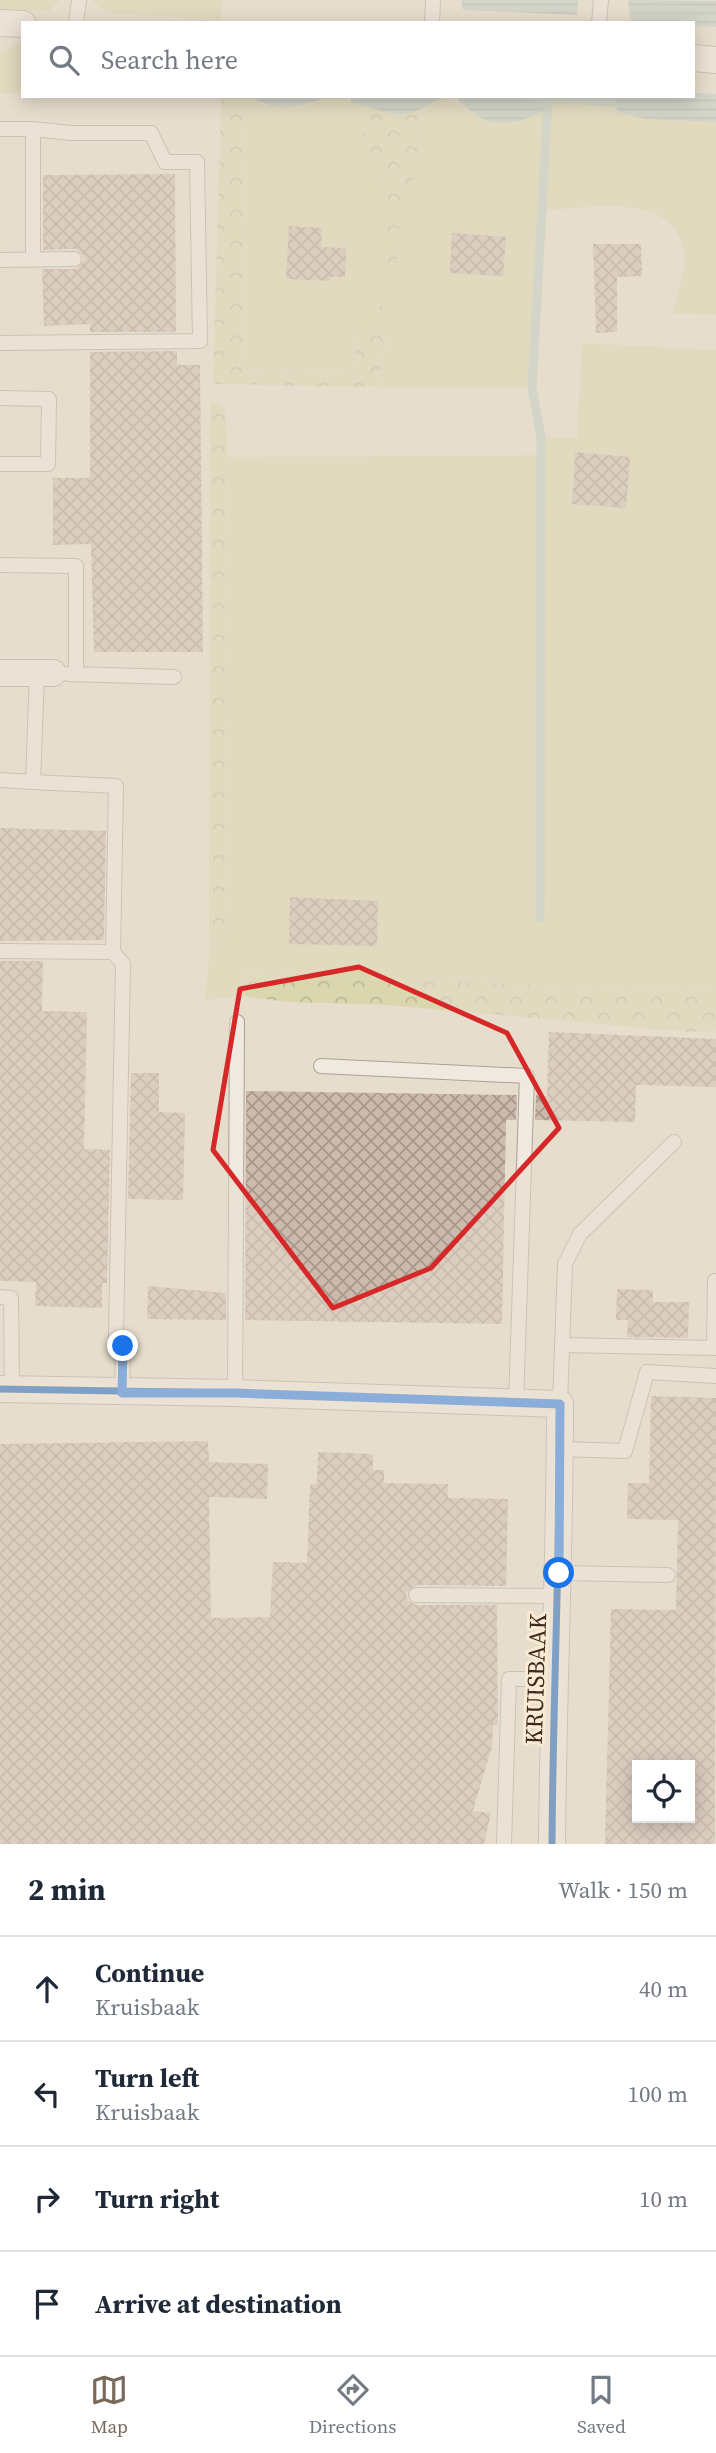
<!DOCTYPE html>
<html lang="en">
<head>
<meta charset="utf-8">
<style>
	:root { --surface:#fff; --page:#f6f6f7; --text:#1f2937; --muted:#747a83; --line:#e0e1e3; --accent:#78695b }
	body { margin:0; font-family:"Source Serif 4",serif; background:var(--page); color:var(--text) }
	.controls { position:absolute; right:21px; bottom:21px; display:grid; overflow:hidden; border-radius:0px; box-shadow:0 4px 18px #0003 }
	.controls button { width:63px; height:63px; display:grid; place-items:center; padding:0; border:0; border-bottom:2px solid var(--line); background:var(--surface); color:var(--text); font:35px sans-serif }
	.stop { position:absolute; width:21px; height:21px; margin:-16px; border:5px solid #1a73e8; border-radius:50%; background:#fff }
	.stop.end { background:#1a73e8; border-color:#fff; box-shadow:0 2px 7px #0008 }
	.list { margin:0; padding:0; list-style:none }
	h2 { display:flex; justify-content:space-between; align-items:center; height:91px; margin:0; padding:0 28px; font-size:30px }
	h2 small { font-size:23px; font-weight:400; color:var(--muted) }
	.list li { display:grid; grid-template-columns:46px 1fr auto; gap:21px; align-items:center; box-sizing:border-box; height:105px; padding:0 28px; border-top:2px solid var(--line) }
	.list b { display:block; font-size:26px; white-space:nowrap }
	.list p { margin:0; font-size:23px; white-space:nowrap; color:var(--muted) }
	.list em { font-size:23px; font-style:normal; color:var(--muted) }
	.icon { flex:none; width:38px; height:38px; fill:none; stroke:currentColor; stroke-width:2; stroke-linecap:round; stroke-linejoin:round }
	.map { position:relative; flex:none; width:716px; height:1844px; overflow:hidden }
	.search { position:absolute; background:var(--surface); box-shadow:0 4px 18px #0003; left:21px; right:21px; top:21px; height:77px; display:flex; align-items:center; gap:18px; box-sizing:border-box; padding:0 24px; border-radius:0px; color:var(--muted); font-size:26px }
	.sheet { height:511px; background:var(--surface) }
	nav { display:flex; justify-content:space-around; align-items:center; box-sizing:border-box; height:98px; border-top:2px solid var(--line); background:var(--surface); font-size:19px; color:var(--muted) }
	nav a { display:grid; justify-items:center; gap:4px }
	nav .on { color:var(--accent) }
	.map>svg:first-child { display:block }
	.grass { fill:#dad7ae }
	.forest { fill:url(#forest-crowns) }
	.water { fill:url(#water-rules) }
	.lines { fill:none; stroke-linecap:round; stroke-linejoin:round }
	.stream { stroke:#b9ccbf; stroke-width:9 }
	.building { fill:url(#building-cross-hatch); fill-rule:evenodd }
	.lane-casing { stroke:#aca296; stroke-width:16 }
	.street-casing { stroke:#aca296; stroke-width:28 }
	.lane { stroke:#efe9e0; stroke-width:14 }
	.street { stroke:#efe9e0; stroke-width:26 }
	.cycleway-casing { stroke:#f9ebd3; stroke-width:11 }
	.cycleway { stroke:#0057b8; stroke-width:7 }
	.route { stroke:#1a73e8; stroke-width:9 }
	.marked { fill:none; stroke:#d62828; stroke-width:5; stroke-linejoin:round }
	.labels { text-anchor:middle; stroke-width:6; stroke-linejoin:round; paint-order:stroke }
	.street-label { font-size:24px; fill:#3d2a1d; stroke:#f9ebd3 }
</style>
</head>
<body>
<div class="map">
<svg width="716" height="1844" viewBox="0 0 716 1844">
	<defs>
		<pattern id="forest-crowns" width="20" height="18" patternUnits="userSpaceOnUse" patternTransform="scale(1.75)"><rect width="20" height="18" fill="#dad7ae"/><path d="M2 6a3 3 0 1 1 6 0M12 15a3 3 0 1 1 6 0" fill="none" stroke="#bcb995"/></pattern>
		<pattern id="water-rules" width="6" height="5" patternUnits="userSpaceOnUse" patternTransform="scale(1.75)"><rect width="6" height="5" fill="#b9ccbf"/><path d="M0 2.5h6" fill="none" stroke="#a0afa4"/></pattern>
		<pattern id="building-cross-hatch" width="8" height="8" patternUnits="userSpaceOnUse" patternTransform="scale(1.75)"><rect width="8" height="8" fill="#ccbbad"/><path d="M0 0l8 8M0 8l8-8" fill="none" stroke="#a7988c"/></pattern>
	</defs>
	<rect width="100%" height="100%" fill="#e7ddcd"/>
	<!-- grass -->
	<g class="grass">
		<path d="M0,0H60L49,11L0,9Z"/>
		<path d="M91,0H223L220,20L107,13Z"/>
		<path d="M23,42V93H0V53Z"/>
		<path d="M247,96L264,105L300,107L330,96H340L351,102L419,112L441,98C458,102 469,112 485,119C510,131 541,115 561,99L611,102L619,113L646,119L716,122V315L672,313C676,296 687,271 684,254C675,190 594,208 547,210L532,388L377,387L386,337L359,333L352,374L245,372Z"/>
		<path d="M582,343L716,350V991L356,979L248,968L244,996L205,1000L209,956L226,933L228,457L540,455L541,437L577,438Z"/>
	</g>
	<!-- forest -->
	<g class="forest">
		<path d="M221,96H247L245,372L352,374L359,333L385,300L386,337L377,387L213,384Z"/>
		<path d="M351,102L401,116L419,112L425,119L418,173L401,200L397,263L382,261L388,200Z"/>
		<path d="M210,400L225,408L228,457L226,934L209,956Z"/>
		<path d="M248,968L356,979L716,991V1031L689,1032L386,1005L287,1002L244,996Z"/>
	</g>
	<!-- water -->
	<g class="water">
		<path d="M461,0H578L577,15L463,10Z"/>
		<path d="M628,0L716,1V27L693,26V23L631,22Z"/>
		<path d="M693,93L716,94V122L646,119L619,113L611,102L612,96H693Z"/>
		<path d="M250,96H330C299,107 279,115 250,96Z"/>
		<path d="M351,96H441V98C401,123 394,114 351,102Z"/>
		<path d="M459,96H558L561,99C541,115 513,129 487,121C478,117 467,108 459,102Z"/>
	</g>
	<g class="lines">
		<!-- stream -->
		<g class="stream">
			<path d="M528,96L611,102"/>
			<path d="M540,918L541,437L532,388L548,99"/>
		</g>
	</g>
	<!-- building -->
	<g class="building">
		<path d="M175,174L176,332H90V324L44,326L42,269H75L84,260L82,254L75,249L43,250V175Z"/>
		<path d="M289,226L322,228L321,247L346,248L345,277H330V281L286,279Z"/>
		<path d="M452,233L506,237L503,276L450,273Z"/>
		<path d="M593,244H641L642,276L617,277V332L596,333Z"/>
		<path d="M177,351V365H200L203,652H94L91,544L53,545V478H90V352Z"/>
		<path d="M575,452L630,457L626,508L572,504Z"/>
		<path d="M0,828L106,831L104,940L0,941Z"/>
		<path d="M290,897L378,901L377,946L289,944Z"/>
		<path d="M0,961H43L42,1011L87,1012L84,1149L110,1150L107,1283H102V1308L35,1306L36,1282L0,1281Z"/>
		<path d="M549,1032L716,1039V1087L636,1085L635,1122L535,1120L536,1095L547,1096Z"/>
		<path d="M131,1073H159V1112L185,1113L183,1200L128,1199Z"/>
		<path d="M246,1091L517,1095L516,1120H506L502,1324L245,1320Z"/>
		<path d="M148,1286L226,1293V1320L147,1319Z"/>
		<path d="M617,1289L653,1290V1302H689L688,1338L627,1337L628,1320H616Z"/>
		<path d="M651,1396L716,1398L715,1844H605L611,1609L676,1610L678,1520L627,1519L628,1483H649ZM637,1765H690V1818H637Z"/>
		<path d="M208,1441L209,1462L268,1464L267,1499L209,1497L211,1618L270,1617L273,1562L307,1563L310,1484H317L318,1452L373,1454V1470H384V1483L448,1484V1498L508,1499L506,1586L416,1585L406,1594L408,1600L416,1605H497L498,1725H493L492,1746L473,1811L491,1813L484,1844H0V1444Z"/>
	</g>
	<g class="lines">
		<!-- lane casing -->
		<g class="lane-casing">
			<g id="lane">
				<path d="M76,23L79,0"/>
				<path d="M432,23L433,0"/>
				<path d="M599,23L601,0"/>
				<path d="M0,129H33V259"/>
				<path d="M0,260L74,259"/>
				<path d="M0,343L200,341L197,162H165L151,133H71L33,129"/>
				<path d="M0,398L49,399L48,464H0"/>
				<path d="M0,565L76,566V674"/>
				<path d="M68,674L174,677"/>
				<path d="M0,780L33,782L37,673"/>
				<path d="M0,951L113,952L116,786L33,782"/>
				<path d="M113,952L123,964L116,1335L123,1346L122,1393"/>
				<path d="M321,1066L527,1076L516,1403"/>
				<path d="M0,1297L11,1298L12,1390"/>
				<path d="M562,1345L714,1348L715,1281"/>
				<path d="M235,1393L237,1022"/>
				<path d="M560,1404L565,1264L580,1234L674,1142"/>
				<path d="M560,1449L625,1451L647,1372L716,1376"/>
				<path d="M559,1573L668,1575"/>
				<path d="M416,1595L558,1596"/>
				<path d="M504,1844L509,1679H553"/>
			</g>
		</g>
		<!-- street casing -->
		<g class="street-casing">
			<g id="street">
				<path d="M0,23L23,24"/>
				<path d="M693,58L716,60"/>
				<path d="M0,673H53"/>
				<path d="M0,1389L235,1393L560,1404C560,1551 553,1697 552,1844"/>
			</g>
		</g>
		<!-- lane -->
		<use href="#lane" class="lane"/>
		<!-- street -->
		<use href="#street" class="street"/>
		<!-- cycleway casing -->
		<g class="cycleway-casing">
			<path id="cycleway" d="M0,1389L235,1393L560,1404C560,1551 553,1697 552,1844"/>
		</g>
		<!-- cycleway -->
		<use href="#cycleway" class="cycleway"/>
	</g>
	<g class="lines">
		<!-- route -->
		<path class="route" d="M123,1346L122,1393H235L560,1404L559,1573"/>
	</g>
	<!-- marked area -->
	<path d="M0 0H716V1844H0ZM359,967L507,1033L559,1128L431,1268L333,1308L213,1150L240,989Z" fill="#e7ddcd" fill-opacity=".55" fill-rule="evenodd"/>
	<path class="marked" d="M359,967L507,1033L559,1128L431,1268L333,1308L213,1150L240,989Z"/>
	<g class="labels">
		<!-- street labels -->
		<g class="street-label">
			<text transform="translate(536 1679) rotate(-88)" y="8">KRUISBAAK</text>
		</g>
	</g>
</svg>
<div class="controls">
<button><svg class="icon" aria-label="locate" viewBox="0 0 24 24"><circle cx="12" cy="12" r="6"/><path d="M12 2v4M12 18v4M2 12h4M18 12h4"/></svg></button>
</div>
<div class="stop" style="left:559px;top:1573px"></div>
<div class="stop end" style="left:123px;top:1346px"></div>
<div class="search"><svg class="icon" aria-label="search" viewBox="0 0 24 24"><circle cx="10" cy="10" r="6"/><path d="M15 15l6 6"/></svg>Search here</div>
</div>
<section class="sheet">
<h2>2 min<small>Walk · 150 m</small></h2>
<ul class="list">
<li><svg class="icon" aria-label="ahead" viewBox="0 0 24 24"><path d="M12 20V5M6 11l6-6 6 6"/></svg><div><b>Continue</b><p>Kruisbaak</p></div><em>40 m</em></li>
<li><svg class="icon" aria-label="left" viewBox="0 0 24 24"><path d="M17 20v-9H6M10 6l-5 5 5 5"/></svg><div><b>Turn left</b><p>Kruisbaak</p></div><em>100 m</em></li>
<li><svg class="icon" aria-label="right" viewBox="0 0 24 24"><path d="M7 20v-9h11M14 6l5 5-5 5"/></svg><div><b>Turn right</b></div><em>10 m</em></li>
<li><svg class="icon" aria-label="arrive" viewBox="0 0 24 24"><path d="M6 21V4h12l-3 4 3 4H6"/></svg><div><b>Arrive at destination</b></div></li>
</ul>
</section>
<nav>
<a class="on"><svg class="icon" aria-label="map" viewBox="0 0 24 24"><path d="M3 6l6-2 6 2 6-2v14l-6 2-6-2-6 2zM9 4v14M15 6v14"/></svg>Map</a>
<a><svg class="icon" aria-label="directions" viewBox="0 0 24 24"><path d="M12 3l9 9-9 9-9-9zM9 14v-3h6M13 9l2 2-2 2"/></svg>Directions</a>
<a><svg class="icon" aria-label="saved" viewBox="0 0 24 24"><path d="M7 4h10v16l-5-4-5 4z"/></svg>Saved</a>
</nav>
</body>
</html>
